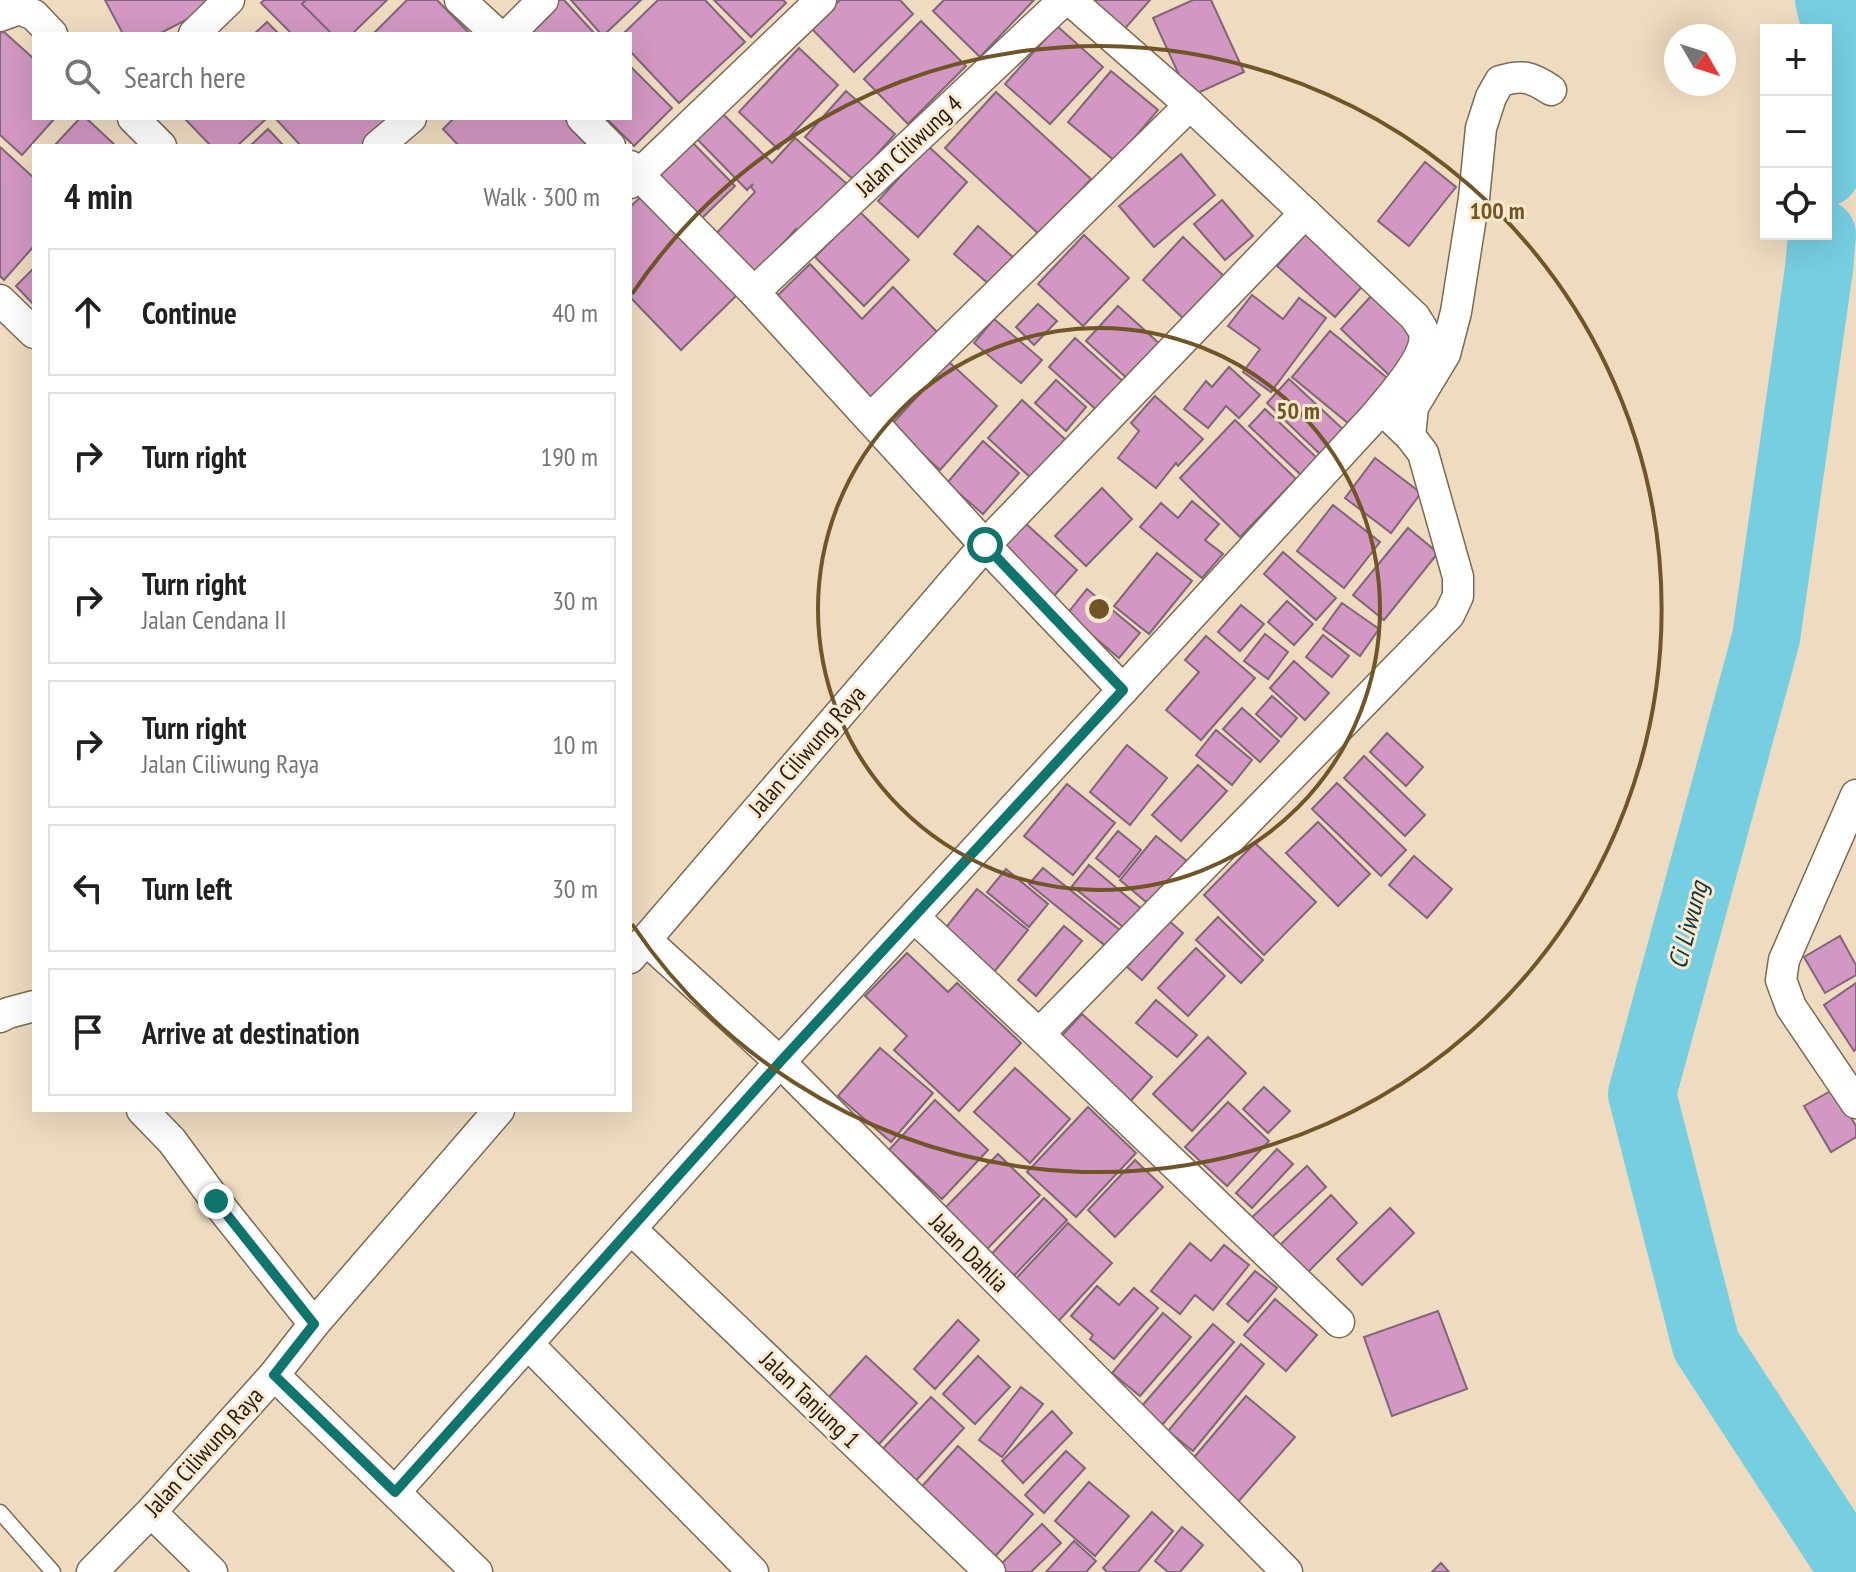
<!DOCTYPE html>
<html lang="en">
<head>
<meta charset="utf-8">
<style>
	:root { --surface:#fff; --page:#f2f2f2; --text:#202124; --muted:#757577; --line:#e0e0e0 }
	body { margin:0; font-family:"PT Sans Narrow",sans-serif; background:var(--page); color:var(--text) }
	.controls { position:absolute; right:24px; top:24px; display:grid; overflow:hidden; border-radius:0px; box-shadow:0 8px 32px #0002 }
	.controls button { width:72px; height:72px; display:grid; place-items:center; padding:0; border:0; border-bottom:2px solid var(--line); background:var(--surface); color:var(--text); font:40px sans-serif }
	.compass { position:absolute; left:1664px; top:24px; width:72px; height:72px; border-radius:50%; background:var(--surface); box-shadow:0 8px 32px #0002; rotate:129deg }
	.stop { position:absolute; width:24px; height:24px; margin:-18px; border:6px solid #0f766e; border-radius:50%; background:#fff }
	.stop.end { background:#0f766e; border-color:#fff; box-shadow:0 2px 8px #0008 }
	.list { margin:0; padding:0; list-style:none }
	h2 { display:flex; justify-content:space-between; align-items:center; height:104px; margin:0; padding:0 32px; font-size:34px }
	h2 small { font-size:26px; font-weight:400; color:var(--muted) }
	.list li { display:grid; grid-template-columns:52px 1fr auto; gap:24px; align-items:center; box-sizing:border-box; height:128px; margin:0 16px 16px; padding:0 16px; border:2px solid var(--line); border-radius:0px }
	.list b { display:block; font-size:30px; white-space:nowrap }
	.list p { margin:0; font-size:26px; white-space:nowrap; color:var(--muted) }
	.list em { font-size:26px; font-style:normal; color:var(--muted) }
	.icon { flex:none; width:44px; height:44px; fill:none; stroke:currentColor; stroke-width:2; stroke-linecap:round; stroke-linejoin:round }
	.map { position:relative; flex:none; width:1856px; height:1572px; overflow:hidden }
	.search { position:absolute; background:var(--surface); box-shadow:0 8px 32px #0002; left:32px; top:32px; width:600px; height:88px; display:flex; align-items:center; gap:20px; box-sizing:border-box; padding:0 28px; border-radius:0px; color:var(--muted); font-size:30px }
	.panel { position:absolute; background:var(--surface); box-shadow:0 8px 32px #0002; left:32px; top:144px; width:600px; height:968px; border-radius:0px }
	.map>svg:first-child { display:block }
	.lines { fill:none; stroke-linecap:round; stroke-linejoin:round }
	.river { stroke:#76cee1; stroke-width:68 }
	.building { fill:#d297c2; stroke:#7f6678; stroke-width:2 }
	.lane-casing { stroke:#7b6b53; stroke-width:17 }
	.street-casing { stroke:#7b6b53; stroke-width:33 }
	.lane { stroke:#fff; stroke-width:14 }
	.street { stroke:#fff; stroke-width:30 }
	.route { stroke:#0f766e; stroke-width:10 }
	.ring { fill:none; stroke:#705527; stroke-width:4 }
	.labels { text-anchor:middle; stroke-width:6; stroke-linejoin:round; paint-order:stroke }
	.street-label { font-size:24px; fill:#231c12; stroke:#fbe8cd }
	.water-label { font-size:26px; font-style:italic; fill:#0d3840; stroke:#fbe8cd }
	.centre { fill:#705527; stroke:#fbe8cd; stroke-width:4 }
	.ring-label { font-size:24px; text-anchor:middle; font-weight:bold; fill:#705527; stroke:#fbe8cd; stroke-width:6; stroke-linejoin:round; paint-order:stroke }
</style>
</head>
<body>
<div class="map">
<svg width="1856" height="1572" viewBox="0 0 1856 1572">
	<rect width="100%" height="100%" fill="#eedbc0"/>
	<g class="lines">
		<!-- river -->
		<g class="river">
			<path d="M1826,172L1836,28L1829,0"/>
			<path d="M1822,234L1819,269L1766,638L1642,1094L1706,1345L1854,1572"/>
		</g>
	</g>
	<!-- building -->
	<g class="building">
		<path d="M105,0H224L159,34H123Z"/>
		<path d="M264,0H320L346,27L338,34H292L261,3Z"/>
		<path d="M306,0H387L352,34H332L302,4Z"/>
		<path d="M407,0H437L470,34H373Z"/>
		<path d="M555,0H564L595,34H518Z"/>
		<path d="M571,0H641L605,34H601Z"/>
		<path d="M658,0H705L745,42L679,103L630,51V34H623Z"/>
		<path d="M714,0H783L786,3L751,37Z"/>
		<path d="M840,0H900L913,14L854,72L811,28Z"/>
		<path d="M944,0H1034L980,57L933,11Z"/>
		<path d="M1086,0H1150L1121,33Z"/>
		<path d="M1193,0H1211L1244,72L1189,97L1153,18Z"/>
		<path d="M921,21L966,66L908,124L864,79Z"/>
		<path d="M267,22L279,34H254Z"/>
		<path d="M1057,26L1103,67L1050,124L1005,84Z"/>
		<path d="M3,31L34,59V118H55L22,155L0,135V34Z"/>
		<path d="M799,48L838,85L778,149L739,112Z"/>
		<path d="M630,66L672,108L634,146L606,118H630Z"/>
		<path d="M1111,71L1158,110L1115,161L1068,122Z"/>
		<path d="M846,91L895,134L854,180L805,137Z"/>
		<path d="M996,92L1091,179L1040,235L945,148Z"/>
		<path d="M723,114L772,163L795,138L847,184L801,234L796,229L754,275L713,237L755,192L751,187L753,184L747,190L697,139Z"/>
		<path d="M80,118H86L116,146H54Z"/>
		<path d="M184,118H267L237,146H211Z"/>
		<path d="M279,118H395L365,146H301L277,120Z"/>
		<path d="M454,118H564L592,146H459L443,129Z"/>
		<path d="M268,129L284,146H250Z"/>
		<path d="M693,143L735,186L700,220L658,177Z"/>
		<path d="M928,146L967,182L918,237L878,201Z"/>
		<path d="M0,147L34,178V246L4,280L0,276Z"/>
		<path d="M1181,154L1215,195L1154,247L1119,206Z"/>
		<path d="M1425,162L1456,187L1409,246L1378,221Z"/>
		<path d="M643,195L738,294L681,350L630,297V207Z"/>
		<path d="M1222,200L1253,236L1225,260L1194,224Z"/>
		<path d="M860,212L909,260L864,306L815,257Z"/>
		<path d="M978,226L1014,258L990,285L954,254Z"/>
		<path d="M1309,230L1367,281L1335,317L1277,266Z"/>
		<path d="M1084,235L1129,278L1083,326L1038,284Z"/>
		<path d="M1183,237L1229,281L1188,323L1143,280Z"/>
		<path d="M810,264L862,319L893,287L940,335L872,402L775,298Z"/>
		<path d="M34,268V305L16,286Z"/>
		<path d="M1252,295L1283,319L1299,298L1326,318L1271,392L1243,372L1260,349L1228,326Z"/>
		<path d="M1372,295L1421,342L1389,375L1341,329Z"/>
		<path d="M1038,304L1057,321L1034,345L1016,327Z"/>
		<path d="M1118,306L1161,345L1129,380L1086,341Z"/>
		<path d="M994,319L1042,360L1021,383L974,343Z"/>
		<path d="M1330,331L1392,382L1354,428L1292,377Z"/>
		<path d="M1075,338L1126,384L1100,413L1049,367Z"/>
		<path d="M949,362L997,406L940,470L891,425Z"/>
		<path d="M1229,367L1260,395L1239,418L1226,406L1208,428L1184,409L1206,381L1212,387Z"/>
		<path d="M1289,379L1346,432L1323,457L1267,403Z"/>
		<path d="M1056,380L1086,407L1066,431L1035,403Z"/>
		<path d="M1155,396L1203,439L1178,466L1176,463L1156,488L1118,458L1139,431L1131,423Z"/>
		<path d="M1022,400L1067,441L1032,479L988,438Z"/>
		<path d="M1265,409L1317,458L1301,475L1249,426Z"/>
		<path d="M1235,420L1296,479L1240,537L1180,478Z"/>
		<path d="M983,441L1019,473L983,514L947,483Z"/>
		<path d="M1375,458L1421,493L1391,533L1345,498Z"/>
		<path d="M1102,488L1132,519L1086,566L1055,536Z"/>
		<path d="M1192,501L1219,524L1205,540L1223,554L1202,578L1140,527L1161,503L1178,518Z"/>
		<path d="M1333,505L1380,542L1344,588L1297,551Z"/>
		<path d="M1024,522L1077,570L1053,597L999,549Z"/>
		<path d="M1408,528L1438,553L1384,620L1353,595Z"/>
		<path d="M1283,552L1336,598L1316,620L1264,574Z"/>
		<path d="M1157,553L1192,581L1149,634L1114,606Z"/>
		<path d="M1087,589L1140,633L1119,658L1067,614Z"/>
		<path d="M1287,601L1313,624L1294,645L1268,622Z"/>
		<path d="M1342,603L1379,629L1360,656L1323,629Z"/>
		<path d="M1241,605L1264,624L1240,651L1218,632Z"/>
		<path d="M1265,634L1288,652L1268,679L1244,661Z"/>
		<path d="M1323,635L1349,656L1332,677L1306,657Z"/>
		<path d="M1206,636L1255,678L1201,740L1166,710L1199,672L1185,660Z"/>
		<path d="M1294,661L1329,693L1305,720L1270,688Z"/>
		<path d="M1272,696L1297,718L1281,737L1256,714Z"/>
		<path d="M1242,708L1279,741L1260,762L1223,729Z"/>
		<path d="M1216,730L1252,760L1232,785L1196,755Z"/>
		<path d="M1387,733L1423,767L1406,786L1370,752Z"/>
		<path d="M1127,745L1167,778L1130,825L1090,792Z"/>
		<path d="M1364,756L1425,815L1405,836L1344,778Z"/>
		<path d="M1198,765L1227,791L1181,841L1152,815Z"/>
		<path d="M1337,783L1406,850L1381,876L1312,809Z"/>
		<path d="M1067,784L1115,823L1073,875L1024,836Z"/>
		<path d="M1318,822L1370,874L1338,906L1286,853Z"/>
		<path d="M1118,831L1141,850L1119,877L1096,858Z"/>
		<path d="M1156,836L1188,862L1151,906L1120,880Z"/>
		<path d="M1255,843L1316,902L1264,955L1204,895Z"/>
		<path d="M1414,856L1452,889L1427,918L1389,885Z"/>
		<path d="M1089,865L1144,911L1128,931L1072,886Z"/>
		<path d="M1043,868L1126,935L1113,952L1029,884Z"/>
		<path d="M1006,869L1048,904L1029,927L987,892Z"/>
		<path d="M977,889L1028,930L994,972L943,931Z"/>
		<path d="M1218,917L1263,960L1241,983L1196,940Z"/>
		<path d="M1168,920L1183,933L1142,980L1127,967Z"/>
		<path d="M1064,926L1082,941L1036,996L1018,980Z"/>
		<path d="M1840,936L1856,965V975L1825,993L1804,957Z"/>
		<path d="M1196,948L1225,976L1188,1016L1158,988Z"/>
		<path d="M907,953L948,992L957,983L1021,1043L959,1111L894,1050L907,1036L865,996Z"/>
		<path d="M1856,983V1049L1854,1051L1824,1005Z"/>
		<path d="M1156,1000L1197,1035L1177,1057L1136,1023Z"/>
		<path d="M1082,1014L1152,1077L1127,1105L1057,1041Z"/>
		<path d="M1208,1037L1246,1073L1192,1131L1153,1094Z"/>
		<path d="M880,1048L933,1093L891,1142L838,1096Z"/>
		<path d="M1015,1068L1070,1119L1030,1163L974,1112Z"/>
		<path d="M1264,1087L1290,1111L1268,1133L1243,1109Z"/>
		<path d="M1834,1089L1856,1126V1137L1831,1152L1804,1106Z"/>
		<path d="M935,1100L988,1150L942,1199L889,1150Z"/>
		<path d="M1228,1102L1269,1141L1227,1186L1185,1147Z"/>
		<path d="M1088,1107L1136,1153L1076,1217L1027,1172Z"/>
		<path d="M1277,1149L1293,1164L1252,1208L1236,1193Z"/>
		<path d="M998,1154L1040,1195L983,1253L940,1213Z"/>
		<path d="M1135,1160L1163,1187L1115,1237L1088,1210Z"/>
		<path d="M1307,1166L1326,1187L1268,1241L1249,1220Z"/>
		<path d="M1331,1195L1357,1223L1304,1276L1277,1248Z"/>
		<path d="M1044,1198L1067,1220L1008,1282L985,1261Z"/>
		<path d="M1390,1208L1414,1233L1362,1285L1337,1259Z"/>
		<path d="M1068,1223L1112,1263L1054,1326L1010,1285Z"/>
		<path d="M1190,1243L1211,1261L1224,1245L1249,1265L1213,1310L1195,1295L1180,1314L1151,1291Z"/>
		<path d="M1255,1271L1277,1288L1248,1322L1227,1304Z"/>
		<path d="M1097,1286L1119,1305L1134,1288L1158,1308L1114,1359L1090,1339L1093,1335L1071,1316Z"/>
		<path d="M1275,1299L1317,1335L1286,1371L1244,1335Z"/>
		<path d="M1438,1311L1467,1389L1392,1416L1364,1337Z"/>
		<path d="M1163,1313L1191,1337L1140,1396L1112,1373Z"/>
		<path d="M958,1320L979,1340L935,1389L914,1369Z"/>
		<path d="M1213,1324L1234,1342L1162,1425L1141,1407Z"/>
		<path d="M1241,1344L1264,1364L1193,1451L1168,1431Z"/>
		<path d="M866,1356L917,1403L879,1444L828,1398Z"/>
		<path d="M978,1356L1010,1387L975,1424L943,1394Z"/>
		<path d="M1021,1387L1043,1404L1002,1457L979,1440Z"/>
		<path d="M1246,1396L1295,1437L1238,1502L1191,1461Z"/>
		<path d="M931,1397L964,1428L911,1486L877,1455Z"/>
		<path d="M1052,1411L1072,1433L1023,1483L1002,1461Z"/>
		<path d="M958,1446L1033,1514L992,1560L917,1492Z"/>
		<path d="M1066,1451L1085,1468L1044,1513L1025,1495Z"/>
		<path d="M1089,1482L1129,1516L1095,1556L1055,1521Z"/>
		<path d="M1152,1512L1173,1531L1138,1572H1107L1103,1568Z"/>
		<path d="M1042,1524L1061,1543L1031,1572H1005L999,1566Z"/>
		<path d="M1182,1527L1203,1545L1180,1572H1168L1155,1561Z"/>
		<path d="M1074,1541L1096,1561L1086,1572H1046Z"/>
		<path d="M1441,1563L1449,1572H1432Z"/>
	</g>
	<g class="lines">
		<!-- lane casing -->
		<g class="lane-casing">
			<path id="lane" d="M0,1512L53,1572"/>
		</g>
		<!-- street casing -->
		<g class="street-casing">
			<g id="street">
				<path d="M460,0L497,34"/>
				<path d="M0,16L19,9L34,15L52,34"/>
				<path d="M194,34L229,0"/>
				<path d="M509,34L543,0"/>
				<path d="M133,118L161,146"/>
				<path d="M582,118L610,146"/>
				<path d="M378,146L411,118"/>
				<path d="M630,166L754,292L985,545L1123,690"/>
				<path d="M630,183L821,0"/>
				<path d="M754,292L1064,0"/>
				<path d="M0,300L34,333"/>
				<path d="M870,419L1190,105"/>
				<path d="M1410,436L1413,407L1445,354L1456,312L1474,198L1481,128L1491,97L1500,81C1523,74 1531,77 1551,90"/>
				<path d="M1856,795L1784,960L1781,980L1791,1007L1856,1103"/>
				<path d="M914,917L1039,1034L1339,1322"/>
				<path d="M646,940L780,1062L1287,1572"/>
				<path d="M630,958L985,545L1305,213L1190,105L1070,0"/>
				<path d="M0,1017L8,1013L34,1006"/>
				<path d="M1039,1034L1449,615L1458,596V577L1423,453L1410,436L1389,416L1376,415"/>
				<path d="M142,1110L172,1141L216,1201L314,1324"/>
				<path d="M631,1229L990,1572"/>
				<path d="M528,1344L753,1572"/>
				<path d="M274,1375L477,1572"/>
				<path d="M395,1492L780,1062L1376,415C1390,397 1429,357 1424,333C1423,328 1417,321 1415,317L1305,213"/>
				<path d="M151,1512L212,1572"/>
				<path d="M92,1572L151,1512L274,1375L314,1324L499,1110"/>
			</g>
		</g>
		<!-- lane -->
		<use href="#lane" class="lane"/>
		<!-- street -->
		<use href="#street" class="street"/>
	</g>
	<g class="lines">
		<!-- route -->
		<path class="route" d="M216,1201L314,1324L274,1375L395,1492L780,1062L1123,690L985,545"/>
	</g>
	<!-- distance rings -->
	<g class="ring">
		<circle cx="1099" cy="609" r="281"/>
		<path d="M632 294A563 563 0 1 1 632 924"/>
	</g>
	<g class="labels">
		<!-- street labels -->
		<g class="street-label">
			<text transform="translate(909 146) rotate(-43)" y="8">Jalan Ciliwung 4</text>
			<text transform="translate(807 751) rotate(-49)" y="8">Jalan Ciliwung Raya</text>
			<text transform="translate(969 1253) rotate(45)" y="8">Jalan Dahlia</text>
			<text transform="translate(810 1400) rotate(44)" y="8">Jalan Tanjung 1</text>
			<text transform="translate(204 1452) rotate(-48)" y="8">Jalan Ciliwung Raya</text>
		</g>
		<!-- water labels -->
		<g class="water-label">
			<text transform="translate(1688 925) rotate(-75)" y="9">Ci Liwung</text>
		</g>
	</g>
	<circle cx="1099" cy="609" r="12" class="centre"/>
	<g class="ring-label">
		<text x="1497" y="219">100 m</text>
		<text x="1298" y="419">50 m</text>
	</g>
</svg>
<div class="controls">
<button>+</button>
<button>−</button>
<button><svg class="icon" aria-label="locate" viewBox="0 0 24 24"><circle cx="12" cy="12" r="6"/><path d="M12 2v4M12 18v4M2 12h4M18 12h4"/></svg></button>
</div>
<svg class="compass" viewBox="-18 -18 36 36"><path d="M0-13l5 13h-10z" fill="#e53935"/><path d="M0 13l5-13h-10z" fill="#757577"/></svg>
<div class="stop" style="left:985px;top:545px"></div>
<div class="stop end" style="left:216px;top:1201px"></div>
<div class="search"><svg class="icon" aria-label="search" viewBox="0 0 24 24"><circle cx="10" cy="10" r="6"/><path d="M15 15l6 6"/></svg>Search here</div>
<section class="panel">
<h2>4 min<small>Walk · 300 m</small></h2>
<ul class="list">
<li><svg class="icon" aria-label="ahead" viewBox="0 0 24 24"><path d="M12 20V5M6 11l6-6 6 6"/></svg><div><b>Continue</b></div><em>40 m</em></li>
<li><svg class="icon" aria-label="right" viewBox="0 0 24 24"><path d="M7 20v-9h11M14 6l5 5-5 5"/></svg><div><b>Turn right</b></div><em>190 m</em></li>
<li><svg class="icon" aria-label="right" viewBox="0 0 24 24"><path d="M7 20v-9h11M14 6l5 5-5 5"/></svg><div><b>Turn right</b><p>Jalan Cendana II</p></div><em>30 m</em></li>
<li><svg class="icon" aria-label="right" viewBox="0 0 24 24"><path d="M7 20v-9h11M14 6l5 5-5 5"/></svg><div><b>Turn right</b><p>Jalan Ciliwung Raya</p></div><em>10 m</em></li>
<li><svg class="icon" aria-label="left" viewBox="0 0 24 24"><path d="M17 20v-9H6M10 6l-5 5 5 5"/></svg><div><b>Turn left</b></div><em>30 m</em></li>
<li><svg class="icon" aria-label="arrive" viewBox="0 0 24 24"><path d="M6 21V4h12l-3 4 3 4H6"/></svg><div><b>Arrive at destination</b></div></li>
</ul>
</section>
</div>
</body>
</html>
